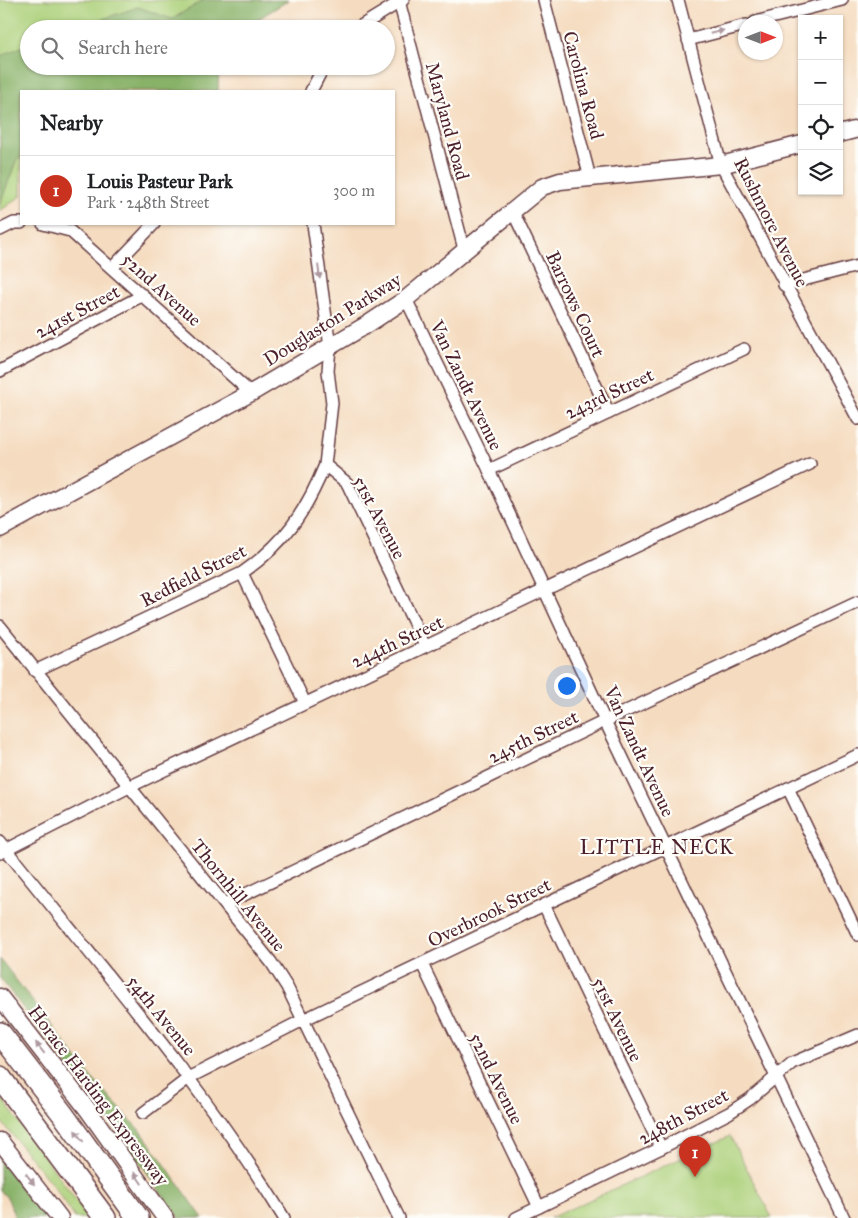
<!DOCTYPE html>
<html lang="en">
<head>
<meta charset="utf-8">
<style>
	:root { --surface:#fff; --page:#f2f2f2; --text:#202124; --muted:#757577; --line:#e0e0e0; --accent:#c8321e }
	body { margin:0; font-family:"IM FELL Great Primer",serif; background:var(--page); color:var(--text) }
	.controls { position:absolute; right:15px; top:15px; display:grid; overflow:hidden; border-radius:0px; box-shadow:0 1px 4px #0004 }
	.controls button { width:45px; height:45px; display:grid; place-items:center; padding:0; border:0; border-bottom:1px solid var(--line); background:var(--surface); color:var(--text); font:25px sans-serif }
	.compass { position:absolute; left:738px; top:15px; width:45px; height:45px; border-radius:50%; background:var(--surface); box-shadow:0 1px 4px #0004; rotate:90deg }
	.you { position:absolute; left:566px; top:685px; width:18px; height:18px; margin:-12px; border:4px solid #fff; border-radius:50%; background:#1a73e8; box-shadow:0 0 0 8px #1a73e833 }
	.badge { display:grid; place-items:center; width:32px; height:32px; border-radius:50%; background:var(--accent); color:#fff; font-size:16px; font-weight:700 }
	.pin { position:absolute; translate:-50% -41px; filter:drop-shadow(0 1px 2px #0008) }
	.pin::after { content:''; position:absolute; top:26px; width:18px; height:15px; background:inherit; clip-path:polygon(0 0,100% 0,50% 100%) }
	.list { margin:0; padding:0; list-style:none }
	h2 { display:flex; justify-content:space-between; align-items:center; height:65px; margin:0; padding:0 20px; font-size:21px }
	h2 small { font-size:16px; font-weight:400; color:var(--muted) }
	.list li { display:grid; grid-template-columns:32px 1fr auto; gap:15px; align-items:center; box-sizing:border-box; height:70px; padding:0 20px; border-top:1px solid var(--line) }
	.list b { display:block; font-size:19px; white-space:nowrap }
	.list p { margin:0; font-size:16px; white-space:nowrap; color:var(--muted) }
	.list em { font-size:16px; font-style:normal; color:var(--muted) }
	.icon { flex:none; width:28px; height:28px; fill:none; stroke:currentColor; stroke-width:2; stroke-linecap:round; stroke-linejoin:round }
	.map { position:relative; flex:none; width:858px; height:1218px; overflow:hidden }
	.search { position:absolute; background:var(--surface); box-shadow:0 1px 4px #0004; left:20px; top:20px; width:375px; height:55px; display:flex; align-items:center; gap:12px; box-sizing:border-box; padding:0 18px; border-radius:28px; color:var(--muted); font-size:19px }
	.panel { position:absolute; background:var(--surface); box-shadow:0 1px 4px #0004; left:20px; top:90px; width:375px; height:135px; border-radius:0px }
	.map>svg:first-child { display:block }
	.green { fill:#acd079; stroke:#7b7852 }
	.forest { fill:#89b269; stroke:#6a684a }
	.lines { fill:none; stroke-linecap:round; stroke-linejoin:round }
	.street-casing { stroke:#643b41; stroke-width:14 }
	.secondary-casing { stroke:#643b41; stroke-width:19 }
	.highway-casing { stroke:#643b41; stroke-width:24 }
	.street { stroke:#fff; stroke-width:11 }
	.secondary { stroke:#fff; stroke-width:16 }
	.highway { stroke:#fff; stroke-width:21 }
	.oneway { fill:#ae9aa0 }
	.labels { text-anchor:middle; stroke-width:4.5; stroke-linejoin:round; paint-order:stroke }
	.street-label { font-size:19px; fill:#4a1f2b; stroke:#fdfcf7 }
	.neighbourhood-label { font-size:20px; letter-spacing:1px; fill:#4a1f2b; stroke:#fdfcf7 }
</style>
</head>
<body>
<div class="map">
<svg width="858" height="1218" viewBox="0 0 858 1218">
	<rect width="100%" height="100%" fill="#fdfcf7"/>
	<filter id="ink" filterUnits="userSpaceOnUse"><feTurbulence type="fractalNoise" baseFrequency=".02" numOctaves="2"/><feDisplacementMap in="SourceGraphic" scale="10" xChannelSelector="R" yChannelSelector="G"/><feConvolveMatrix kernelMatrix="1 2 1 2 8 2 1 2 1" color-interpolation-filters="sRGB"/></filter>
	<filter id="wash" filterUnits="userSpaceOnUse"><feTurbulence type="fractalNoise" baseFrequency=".0096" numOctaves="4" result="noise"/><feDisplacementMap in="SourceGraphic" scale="20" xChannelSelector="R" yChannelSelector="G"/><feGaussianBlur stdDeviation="1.12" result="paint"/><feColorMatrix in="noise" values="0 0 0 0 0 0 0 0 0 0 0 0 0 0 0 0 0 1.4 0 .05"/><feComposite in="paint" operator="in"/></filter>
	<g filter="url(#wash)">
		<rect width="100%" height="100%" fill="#f5dcc0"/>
		<!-- green -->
		<g class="green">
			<path d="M0,0H270L233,29H29V66L21,91V196L0,211Z"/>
			<path d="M0,1096L89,1218H75L55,1188L0,1120Z"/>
			<path d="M730,1136L772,1218H550Z"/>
		</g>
		<!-- forest -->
		<g class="forest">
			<path d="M204,0H289L242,29H73L138,7L172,19Z"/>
			<path d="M29,44V66H219L218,91H21V158L17,159L0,204V56Z"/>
			<path d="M0,959L91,1077L144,1135L203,1218H179L130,1149L0,978Z"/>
			<path d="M0,1152L11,1163L48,1218H15L8,1199L0,1190Z"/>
		</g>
	</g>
	<g filter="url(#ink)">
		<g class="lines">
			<!-- street casing -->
			<g class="street-casing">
				<g id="street">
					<path d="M544,0L590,178"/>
					<path d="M678,0L721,165L858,419"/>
					<path d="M399,1L464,249"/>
					<path d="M755,22L842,0"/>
					<path d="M356,29L403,0"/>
					<path d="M688,40L746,25"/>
					<path d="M311,91L324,66"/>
					<path d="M512,210L609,413"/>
					<path d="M43,224L70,231L251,393"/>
					<path d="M313,224L330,347L328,371L332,403L325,465L347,483L425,646"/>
					<path d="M0,230L14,223H21"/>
					<path d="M113,267L154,224"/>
					<path d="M784,285L858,266"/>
					<path d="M406,299L489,470L605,721L844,1218"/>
					<path d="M0,371L143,295"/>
					<path d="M489,470L744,349"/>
					<path d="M242,573L305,703"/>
					<path d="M0,626L271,962L287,987L399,1218"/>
					<path d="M35,671L242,573C285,543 305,513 325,465"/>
					<path d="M788,788L858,935"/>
					<path d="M0,842C98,965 202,1083 284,1218"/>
					<path d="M0,853L129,787L810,464"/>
					<path d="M225,904L605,721L858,602"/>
					<path d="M544,905L661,1148"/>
					<path d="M422,964L539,1207"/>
					<path d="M143,1113L190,1077L303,1020L858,755"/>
					<path d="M516,1218L661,1148L729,1113L750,1099L792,1063L858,1035"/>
				</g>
			</g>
			<!-- secondary casing -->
			<g class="secondary-casing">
				<g id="secondary">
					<path d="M839,134L858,129"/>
					<path d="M0,529L251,393L368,324L406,299L542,187L560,181L721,165L802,144"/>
					<path d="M0,997L88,1110L165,1218"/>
					<path d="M0,1141L60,1218"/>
				</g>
			</g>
			<!-- highway casing -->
			<g class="highway-casing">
				<g id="highway">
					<path d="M0,1033L62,1113L138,1218"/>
					<path d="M0,1077L105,1218"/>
				</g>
			</g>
			<!-- street -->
			<use href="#street" class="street"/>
			<!-- secondary -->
			<use href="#secondary" class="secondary"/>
			<!-- highway -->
			<use href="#highway" class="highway"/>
		</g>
		<!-- one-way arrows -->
		<defs><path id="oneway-solid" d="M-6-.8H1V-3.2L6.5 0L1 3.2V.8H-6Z" transform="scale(1.25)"/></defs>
		<g class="oneway">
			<use href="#oneway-solid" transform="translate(717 32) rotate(-14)"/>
			<use href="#oneway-solid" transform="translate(319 272) rotate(83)"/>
			<use href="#oneway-solid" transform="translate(40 1048) rotate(-128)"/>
			<use href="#oneway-solid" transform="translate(79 1136) rotate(-127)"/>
			<use href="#oneway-solid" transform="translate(138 1178) rotate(-124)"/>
			<use href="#oneway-solid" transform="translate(30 1179) rotate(52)"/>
		</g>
	</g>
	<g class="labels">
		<!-- street labels -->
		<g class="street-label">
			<text transform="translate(584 85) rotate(75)" y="7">Carolina Road</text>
			<text transform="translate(448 121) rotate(75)" y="7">Maryland Road</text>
			<text transform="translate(772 222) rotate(63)" y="7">Rushmore Avenue</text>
			<text transform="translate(162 289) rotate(42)" y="7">52nd Avenue</text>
			<text transform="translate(576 304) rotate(65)" y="7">Barrows Court</text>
			<text transform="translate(77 311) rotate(-28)" y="7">241st Street</text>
			<text transform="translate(332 319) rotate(-32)" y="7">Douglaston Parkway</text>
			<text transform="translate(467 385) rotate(64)" y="7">Van Zandt Avenue</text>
			<text transform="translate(609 393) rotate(-25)" y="7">243rd Street</text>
			<text transform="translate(380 517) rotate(62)" y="7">51st Avenue</text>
			<text transform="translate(193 575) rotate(-27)" y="7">Redfield Street</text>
			<text transform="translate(397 641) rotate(-25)" y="7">244th Street</text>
			<text transform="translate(533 736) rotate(-26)" y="7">245th Street</text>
			<text transform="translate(640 751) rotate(65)" y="7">Van Zandt Avenue</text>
			<text transform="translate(239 895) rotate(51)" y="7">Thornhill Avenue</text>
			<text transform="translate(489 912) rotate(-26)" y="7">Overbrook Street</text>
			<text transform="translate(162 1015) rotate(51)" y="7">54th Avenue</text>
			<text transform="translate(618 1019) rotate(64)" y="7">51st Avenue</text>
			<text transform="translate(497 1078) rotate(64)" y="7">52nd Avenue</text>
			<text transform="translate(99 1095) rotate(53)" y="7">Horace Harding Expressway</text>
			<text transform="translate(683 1116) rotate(-28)" y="7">248th Street</text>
		</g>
		<!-- neighbourhood labels -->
		<g class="neighbourhood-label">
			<text x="657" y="854">LITTLE NECK</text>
		</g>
	</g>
</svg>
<div class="controls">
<button>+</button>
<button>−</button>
<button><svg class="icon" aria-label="locate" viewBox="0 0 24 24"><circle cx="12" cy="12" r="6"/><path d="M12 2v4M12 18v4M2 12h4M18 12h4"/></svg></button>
<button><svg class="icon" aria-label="layers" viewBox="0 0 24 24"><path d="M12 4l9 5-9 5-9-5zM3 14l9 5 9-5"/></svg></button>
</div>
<svg class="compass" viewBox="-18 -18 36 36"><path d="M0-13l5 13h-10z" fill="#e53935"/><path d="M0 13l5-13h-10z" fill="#757577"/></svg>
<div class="you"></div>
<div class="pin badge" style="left:695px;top:1177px">1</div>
<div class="search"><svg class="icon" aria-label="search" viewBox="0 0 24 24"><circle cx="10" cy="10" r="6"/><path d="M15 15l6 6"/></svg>Search here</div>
<section class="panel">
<h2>Nearby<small></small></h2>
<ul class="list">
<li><span class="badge">1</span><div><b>Louis Pasteur Park</b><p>Park · 248th Street</p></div><em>300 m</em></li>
</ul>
</section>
</div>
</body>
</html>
